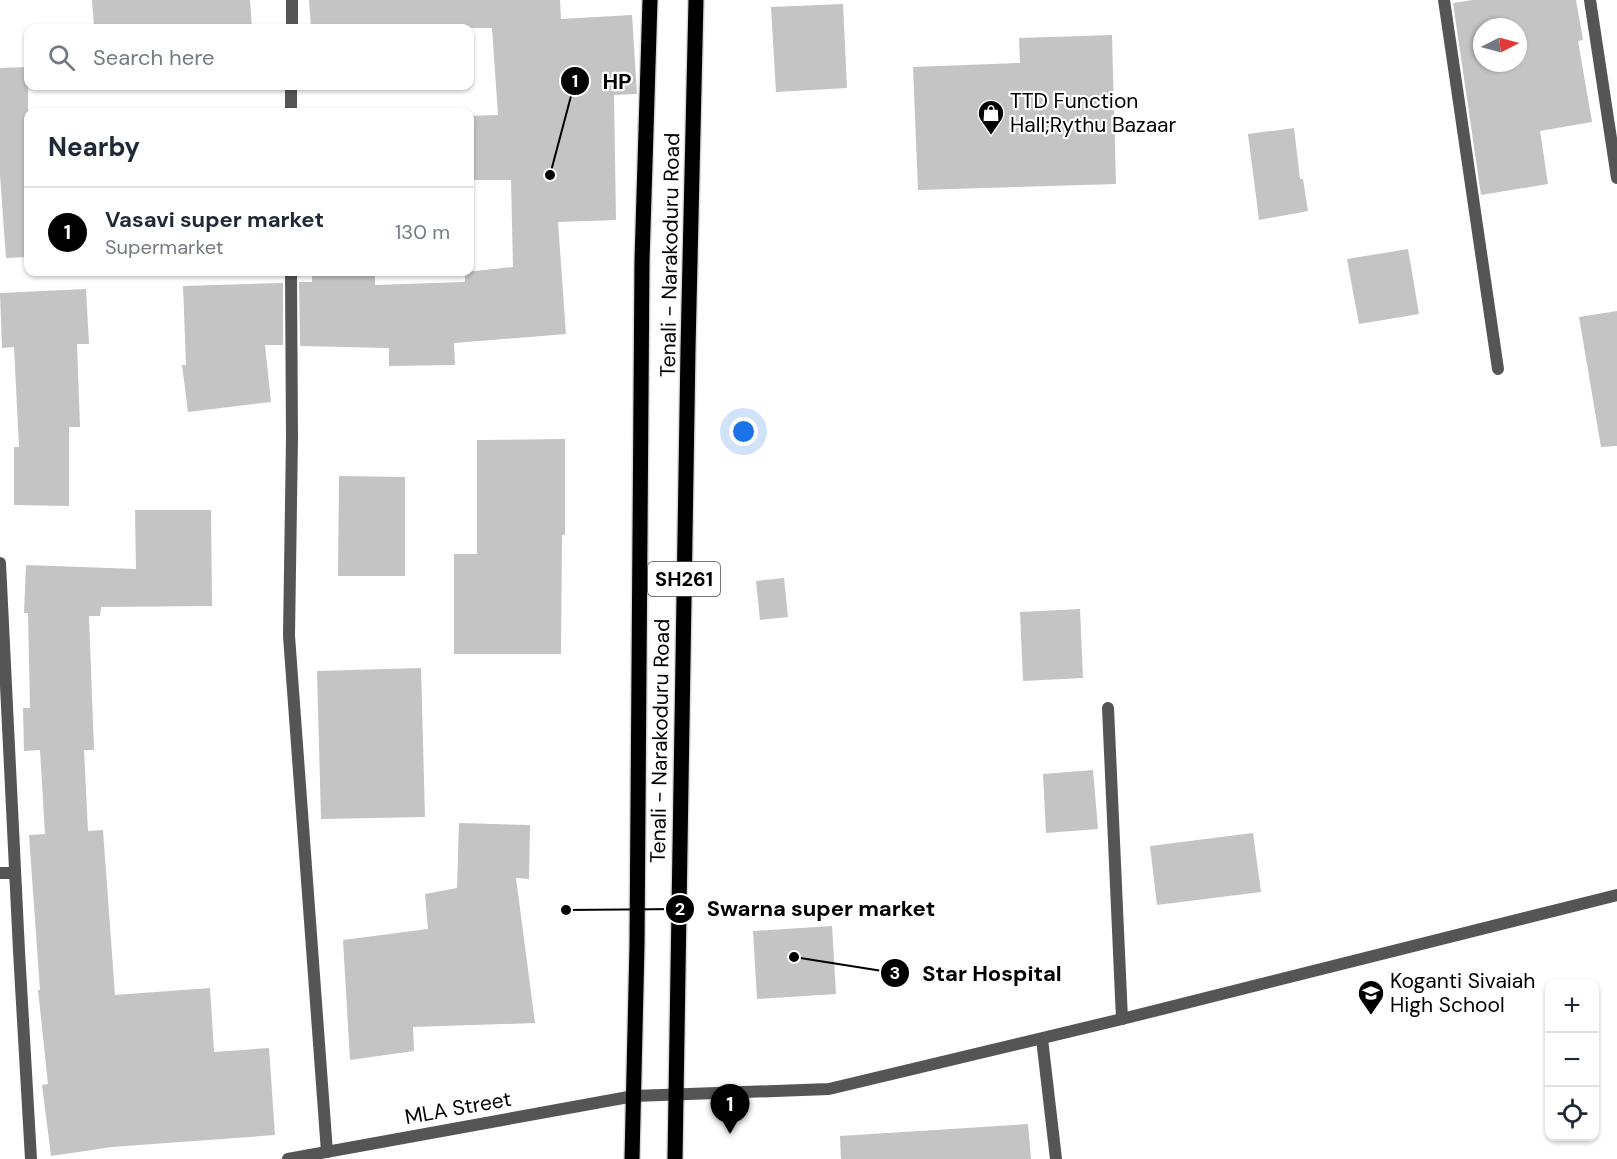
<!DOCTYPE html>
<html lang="en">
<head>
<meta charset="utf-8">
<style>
	:root { --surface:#fff; --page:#f2f2f3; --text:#1f2937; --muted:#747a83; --line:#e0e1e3; --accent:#000 }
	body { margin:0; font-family:"DM Sans",sans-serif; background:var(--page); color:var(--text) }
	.controls { position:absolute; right:18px; bottom:18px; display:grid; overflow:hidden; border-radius:12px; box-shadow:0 2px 4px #0004 }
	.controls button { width:54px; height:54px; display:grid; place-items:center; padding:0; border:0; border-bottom:2px solid var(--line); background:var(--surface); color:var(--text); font:30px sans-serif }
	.compass { position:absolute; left:1473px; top:18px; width:54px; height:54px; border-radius:50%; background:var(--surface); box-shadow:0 2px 4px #0004; rotate:84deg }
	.you { position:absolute; left:744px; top:432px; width:21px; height:21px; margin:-15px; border:4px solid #fff; border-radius:50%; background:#1a73e8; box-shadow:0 0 0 9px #1a73e833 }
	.badge { display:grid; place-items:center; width:39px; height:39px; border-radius:50%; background:var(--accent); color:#fff; font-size:20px; font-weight:700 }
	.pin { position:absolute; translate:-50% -50px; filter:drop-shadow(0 2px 3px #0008) }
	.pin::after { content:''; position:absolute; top:32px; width:21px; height:18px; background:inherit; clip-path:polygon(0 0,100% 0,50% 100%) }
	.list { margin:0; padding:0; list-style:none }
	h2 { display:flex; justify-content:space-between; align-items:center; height:78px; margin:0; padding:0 24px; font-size:26px }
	h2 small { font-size:20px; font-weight:400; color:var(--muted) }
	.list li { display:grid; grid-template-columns:39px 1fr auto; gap:18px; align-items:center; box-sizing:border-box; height:90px; padding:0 24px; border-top:2px solid var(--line) }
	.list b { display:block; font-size:22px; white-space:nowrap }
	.list p { margin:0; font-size:20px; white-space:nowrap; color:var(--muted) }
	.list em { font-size:20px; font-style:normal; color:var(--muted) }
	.icon { flex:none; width:33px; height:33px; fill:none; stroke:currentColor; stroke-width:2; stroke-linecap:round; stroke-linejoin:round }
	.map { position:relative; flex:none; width:1617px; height:1159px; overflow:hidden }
	.search { position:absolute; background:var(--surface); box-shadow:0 2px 4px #0004; left:24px; top:24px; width:450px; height:66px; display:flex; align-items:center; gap:15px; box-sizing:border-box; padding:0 21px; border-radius:12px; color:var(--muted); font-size:22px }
	.panel { position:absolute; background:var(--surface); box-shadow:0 2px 4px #0004; left:24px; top:108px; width:450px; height:168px; border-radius:12px }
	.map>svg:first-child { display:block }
	.building { fill:#c4c4c4; fill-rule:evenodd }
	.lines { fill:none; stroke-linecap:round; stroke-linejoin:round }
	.primary-casing { stroke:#dbdbdb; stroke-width:18 }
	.minor { stroke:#555; stroke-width:12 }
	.primary { stroke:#000; stroke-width:15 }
	.labels { text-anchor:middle; stroke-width:4.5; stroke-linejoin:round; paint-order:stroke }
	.shield { fill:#fff; stroke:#4c4c4c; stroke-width:1.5 }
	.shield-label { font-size:20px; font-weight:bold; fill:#000 }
	.poi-label { font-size:21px; fill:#000; stroke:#fff; text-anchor:start }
	.street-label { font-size:21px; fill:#000; stroke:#fff }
	.leader { fill:none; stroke:#000; stroke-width:2 }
	.callout-dot { fill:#000; stroke:#fff; stroke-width:2 }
	.mark-label { font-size:18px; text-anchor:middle; font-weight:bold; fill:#fff }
	.callout-label { font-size:22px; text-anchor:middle; font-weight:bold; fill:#000; stroke:#fff; stroke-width:4.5; stroke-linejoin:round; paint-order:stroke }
</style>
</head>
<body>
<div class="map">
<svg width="1617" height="1159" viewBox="0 0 1617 1159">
	<rect width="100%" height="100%" fill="#fff"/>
	<!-- building -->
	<g class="building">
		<path d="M92,0H250L252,28H94Z"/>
		<path d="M309,0H560L561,19L632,15L637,94L614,95L616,220L558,222L566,334L454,343L455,365L389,366V348L300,346L299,282H312V272H375V285L465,282V272L513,267L511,180H470V116L498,115L492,28H311Z"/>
		<path d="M1473,0H1576L1583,40L1578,41L1592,122L1540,131L1548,184L1481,195L1453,3ZM1482,27H1518V63H1482Z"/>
		<path d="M843,4L847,88L776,92L771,7Z"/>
		<path d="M1112,35L1116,184L918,190L913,67L1020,63L1019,38Z"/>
		<path d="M28,67V257L6,258L0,175V68Z"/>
		<path d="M1294,128L1300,179H1303L1308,211L1259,220L1248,134Z"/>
		<path d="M1408,249L1419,314L1359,324L1347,259Z"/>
		<path d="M283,283V345H265L271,402L188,412L182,365H186L183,286Z"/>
		<path d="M86,289L89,344H77L80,427H69V506L14,505V447H19L14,347L2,348L0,293Z"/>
		<path d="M1617,311V446L1601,447L1579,317Z"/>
		<path d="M565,439V535H562L561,654H454V554H477V440Z"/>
		<path d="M339,476L405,477V576H338Z"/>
		<path d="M135,510H211L212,606L101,607L100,616H89L94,750H84L88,831L103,830L115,995L210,988L214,1052L269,1048L275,1135L112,1147L51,1156L42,1085L48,1084L38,990H40L29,835L45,834L40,750L24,751L23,708H30L28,613H24L26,565L136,569Z"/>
		<path d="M784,578L788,617L760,620L756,581Z"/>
		<path d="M1080,609L1083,678L1023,681L1020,612Z"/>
		<path d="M421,668L425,817L321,819L317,671Z"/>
		<path d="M1093,770L1098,829L1046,833L1043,774Z"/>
		<path d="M459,823L530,825L529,879L516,878L535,1023L413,1027L414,1051L350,1060L343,940L428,929L425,894L457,888Z"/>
		<path d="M1253,833L1261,892L1157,905L1150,846Z"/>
		<path d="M832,926L836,994L757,999L753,931Z"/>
		<path d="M1028,1124L1031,1159H841L840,1136Z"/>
	</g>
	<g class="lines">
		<!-- primary casing -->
		<g class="primary-casing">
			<g id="primary">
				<path d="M632,1159L637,945L642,261L650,0"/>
				<path d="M675,1159L688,349L696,0"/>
			</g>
		</g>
		<!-- minor -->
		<g class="minor">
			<path d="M1444,0L1498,369"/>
			<path d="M1590,0L1617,178"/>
			<path d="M292,28V0"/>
			<path d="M291,112V86"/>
			<path d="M291,272L292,438L289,636L327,1152"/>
			<path d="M0,563L19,951L31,1159"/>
			<path d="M1108,708L1122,1019"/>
			<path d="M0,873H15"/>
			<path d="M1042,1039L1056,1159"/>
			<path d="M288,1159L634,1096L829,1089L1122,1019L1617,895"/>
		</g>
		<!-- primary -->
		<use href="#primary" class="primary"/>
	</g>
	<!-- icons -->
	<defs>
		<g id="shop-pin" transform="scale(1.35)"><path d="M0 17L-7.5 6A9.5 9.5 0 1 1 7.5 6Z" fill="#000" stroke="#fff"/><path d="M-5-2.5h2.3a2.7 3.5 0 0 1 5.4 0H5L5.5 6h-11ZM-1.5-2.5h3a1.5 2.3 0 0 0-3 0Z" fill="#fff"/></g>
		<g id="school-pin" transform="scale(1.35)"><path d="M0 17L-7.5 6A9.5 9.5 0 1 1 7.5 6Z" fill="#000" stroke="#fff"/><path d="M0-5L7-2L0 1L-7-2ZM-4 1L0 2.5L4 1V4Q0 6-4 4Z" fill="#fff"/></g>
	</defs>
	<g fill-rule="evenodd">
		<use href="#shop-pin" x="991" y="113"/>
		<use href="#school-pin" x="1371" y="993"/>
	</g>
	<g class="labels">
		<!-- shield labels -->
		<rect class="shield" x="648" y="562" width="72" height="34" rx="4.5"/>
		<g class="shield-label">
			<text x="684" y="586">SH261</text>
		</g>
		<!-- poi labels -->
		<g class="poi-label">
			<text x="1010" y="108">TTD Function<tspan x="1010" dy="24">Hall;Rythu Bazaar</tspan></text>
			<text x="1390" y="988">Koganti Sivaiah<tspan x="1390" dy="24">High School</tspan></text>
		</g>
		<!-- street labels -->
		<g class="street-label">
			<text transform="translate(670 255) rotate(-89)" y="7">Tenali - Narakoduru Road</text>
			<text transform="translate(660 741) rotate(-89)" y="7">Tenali - Narakoduru Road</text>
			<text transform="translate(458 1108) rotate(-10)" y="7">MLA Street</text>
		</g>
	</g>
	<!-- callouts -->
	<path class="leader" d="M550 175L575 81M566 910L680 909M794 957L895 973"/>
	<g class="callout-dot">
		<circle cx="550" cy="175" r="6"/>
		<circle cx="566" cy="910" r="6"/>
		<circle cx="794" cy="957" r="6"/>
		<circle cx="575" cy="81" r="15"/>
		<circle cx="680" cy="909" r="15"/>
		<circle cx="895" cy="973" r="15"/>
	</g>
	<g class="mark-label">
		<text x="575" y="87">1</text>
		<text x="680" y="915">2</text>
		<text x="895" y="979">3</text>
	</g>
	<g class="callout-label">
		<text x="617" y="89">HP</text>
		<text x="821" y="916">Swarna super market</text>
		<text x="992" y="981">Star Hospital</text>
	</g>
</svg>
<div class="controls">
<button>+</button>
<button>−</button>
<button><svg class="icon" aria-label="locate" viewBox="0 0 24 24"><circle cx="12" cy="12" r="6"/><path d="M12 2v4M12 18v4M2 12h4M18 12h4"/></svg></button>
</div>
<svg class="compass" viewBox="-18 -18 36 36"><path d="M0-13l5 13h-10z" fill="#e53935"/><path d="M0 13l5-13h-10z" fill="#747a83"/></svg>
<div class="you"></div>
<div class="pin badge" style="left:730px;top:1134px">1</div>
<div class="search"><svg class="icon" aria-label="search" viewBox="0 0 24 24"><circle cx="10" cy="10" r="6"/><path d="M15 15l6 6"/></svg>Search here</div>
<section class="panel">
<h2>Nearby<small></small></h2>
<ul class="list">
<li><span class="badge">1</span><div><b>Vasavi super market</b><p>Supermarket</p></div><em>130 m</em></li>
</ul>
</section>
</div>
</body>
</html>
